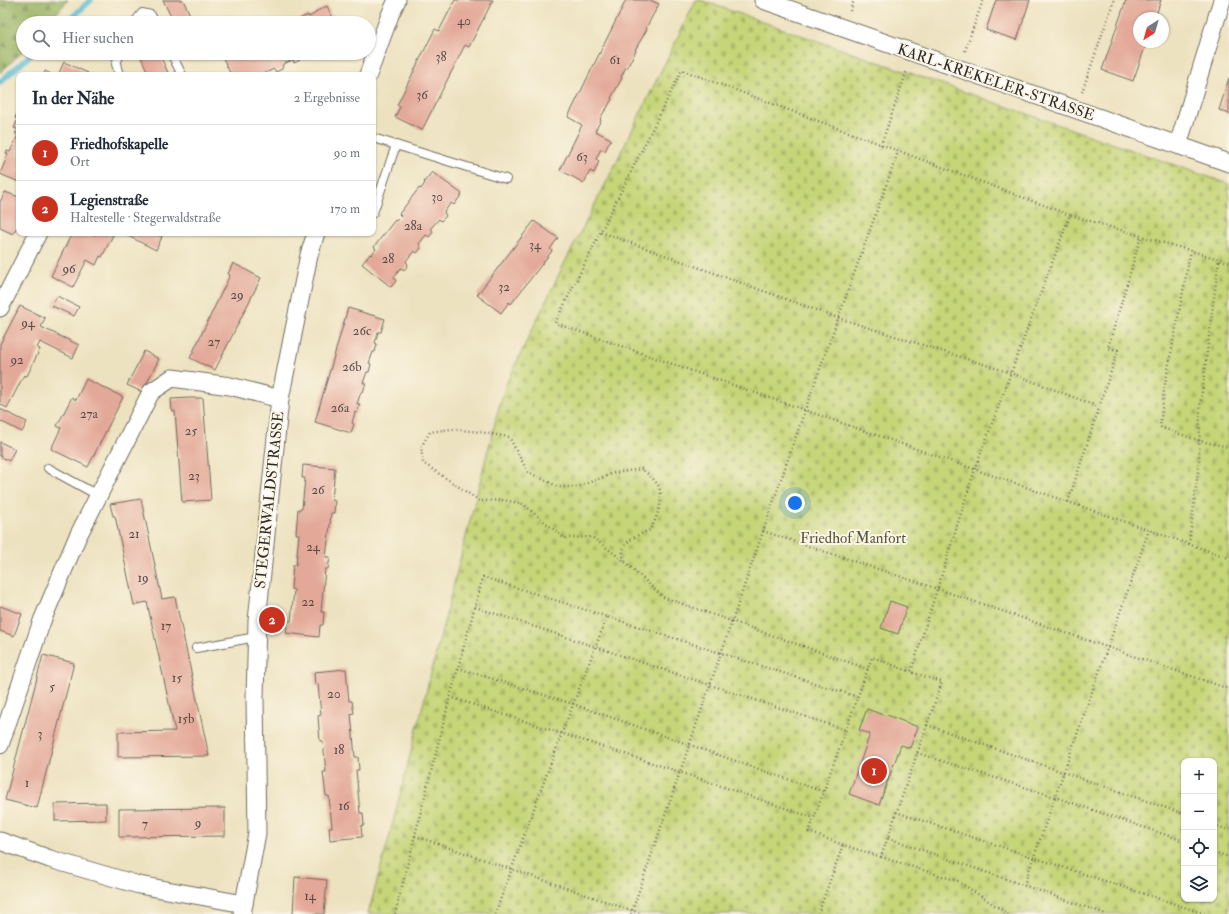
<!DOCTYPE html>
<html lang="de">
<head>
<meta charset="utf-8">
<style>
	:root { --surface:#fff; --page:#f2f2f3; --text:#1f2937; --muted:#747a83; --line:#e0e1e3; --accent:#c8321e }
	body { margin:0; font-family:"IM FELL Double Pica",serif; background:var(--page); color:var(--text) }
	.controls { position:absolute; right:12px; bottom:12px; display:grid; overflow:hidden; border-radius:8px; box-shadow:0 1px 3px #0004 }
	.controls button { width:36px; height:36px; display:grid; place-items:center; padding:0; border:0; border-bottom:1px solid var(--line); background:var(--surface); color:var(--text); font:20px sans-serif }
	.compass { position:absolute; left:1133px; top:12px; width:36px; height:36px; border-radius:50%; background:var(--surface); box-shadow:0 1px 3px #0004; rotate:217deg }
	.you { position:absolute; left:795px; top:503px; width:14px; height:14px; margin:-10px; border:3px solid #fff; border-radius:50%; background:#1a73e8; box-shadow:0 0 0 6px #1a73e833 }
	.badge { display:grid; place-items:center; width:26px; height:26px; border-radius:50%; background:var(--accent); color:#fff; font-size:13px; font-weight:700 }
	.pin { position:absolute; translate:-50% -50%; border:2px solid #fff; box-shadow:0 1px 4px #0006 }
	.list { margin:0; padding:0; list-style:none }
	h2 { display:flex; justify-content:space-between; align-items:center; height:52px; margin:0; padding:0 16px; font-size:17px }
	h2 small { font-size:13px; font-weight:400; color:var(--muted) }
	.list li { display:grid; grid-template-columns:26px 1fr auto; gap:12px; align-items:center; box-sizing:border-box; height:56px; padding:0 16px; border-top:1px solid var(--line) }
	.list b { display:block; font-size:15px; white-space:nowrap }
	.list p { margin:0; font-size:13px; white-space:nowrap; color:var(--muted) }
	.list em { font-size:13px; font-style:normal; color:var(--muted) }
	.icon { flex:none; width:22px; height:22px; fill:none; stroke:currentColor; stroke-width:2; stroke-linecap:round; stroke-linejoin:round }
	.map { position:relative; flex:none; width:1229px; height:914px; overflow:hidden }
	.search { position:absolute; background:var(--surface); box-shadow:0 1px 3px #0004; left:16px; top:16px; width:360px; height:44px; display:flex; align-items:center; gap:10px; box-sizing:border-box; padding:0 14px; border-radius:22px; color:var(--muted); font-size:15px }
	.panel { position:absolute; background:var(--surface); box-shadow:0 1px 3px #0004; left:16px; top:72px; width:360px; height:164px; border-radius:8px }
	.map>svg:first-child { display:block }
	.forest { fill:url(#forest-firs); stroke:#64704a }
	.cemetery { fill:url(#cemetery-stones); stroke:#788051; fill-rule:evenodd }
	.lines { fill:none; stroke-linecap:round; stroke-linejoin:round }
	.stream { stroke:#54b9d2; stroke-width:6 }
	.building { fill:#e3a898 }
	.service-casing { stroke:#6f6b5f; stroke-width:10 }
	.minor-casing { stroke:#6f6b5f; stroke-width:19 }
	.path { stroke:#6f6b5f; stroke-width:2.5; stroke-dasharray:1 3; stroke-linecap:butt }
	.service { stroke:#fff; stroke-width:8 }
	.minor { stroke:#fff; stroke-width:17 }
	.labels { text-anchor:middle; stroke-width:4; stroke-linejoin:round; paint-order:stroke }
	.number-label { font-size:13px; fill:#594a46 }
	.street-label { font-size:15px; fill:#2b2b2b; stroke:#fcf5e5 }
	.park-label { font-size:15px; fill:#52563e; stroke:#fcf5e5 }
</style>
</head>
<body>
<div class="map">
<svg width="1229" height="914" viewBox="0 0 1229 914">
	<defs>
		<pattern id="forest-firs" width="22" height="20" patternUnits="userSpaceOnUse"><rect width="22" height="20" fill="#9cb668"/><path d="M5 1l3.5 6h-7zM16 11l3.5 6h-7z" fill="#7f9456"/></pattern>
		<pattern id="cemetery-stones" width="16" height="16" patternUnits="userSpaceOnUse"><rect width="16" height="16" fill="#c5d577"/><path d="M2 7V4a2 2 0 0 1 4 0v3zM10 15v-3a2 2 0 0 1 4 0v3z" fill="#a9b767"/></pattern>
	</defs>
	<rect width="100%" height="100%" fill="#fcf5e5"/>
	<filter id="ink" filterUnits="userSpaceOnUse"><feTurbulence type="fractalNoise" baseFrequency=".025" numOctaves="2"/><feDisplacementMap in="SourceGraphic" scale="8" xChannelSelector="R" yChannelSelector="G"/><feConvolveMatrix kernelMatrix="1 2 1 2 8 2 1 2 1" color-interpolation-filters="sRGB"/></filter>
	<filter id="wash" filterUnits="userSpaceOnUse"><feTurbulence type="fractalNoise" baseFrequency=".012" numOctaves="4" result="noise"/><feDisplacementMap in="SourceGraphic" scale="16" xChannelSelector="R" yChannelSelector="G"/><feGaussianBlur stdDeviation="0.9" result="paint"/><feColorMatrix in="noise" values="0 0 0 0 0 0 0 0 0 0 0 0 0 0 0 0 0 1.4 0 .05"/><feComposite in="paint" operator="in"/></filter>
	<g filter="url(#wash)">
		<rect width="100%" height="100%" fill="#ede2c0"/>
		<!-- forest -->
		<path class="forest" d="M0,0H68L48,23H23V51L0,73Z"/>
		<!-- cemetery -->
		<path class="cemetery" d="M696,0H700L1229,184V914H368L389,838L500,403L508,380L562,268L607,181ZM1184,761H1214V899H1184Z"/>
		<g class="lines">
			<!-- stream -->
			<g class="stream">
				<path d="M66,23L91,0"/>
				<path d="M0,82L33,53"/>
			</g>
		</g>
		<g id="blocks">
			<!-- building -->
			<g class="building">
				<path d="M163,0H183L194,23H174Z"/>
				<path d="M455,0H493L469,47L465,45L422,130L395,117L400,107L397,105L435,29L439,31Z"/>
				<path d="M626,0H650L659,4L646,28L647,29L635,50H636L627,68L626,67L621,77L622,78L611,98L612,99L606,110H605L600,119L601,120L595,131L611,139L605,151L601,149L596,159L599,161L594,173L590,171L584,183L560,170L582,125L568,117Z"/>
				<path d="M996,0H1030L1017,40L986,30Z"/>
				<path d="M1126,0H1161L1155,18H1139V42H1147L1133,81L1102,70Z"/>
				<path d="M327,6L335,23H291L308,15L309,17L316,13L315,12Z"/>
				<path d="M139,53H159L169,75H149Z"/>
				<path d="M228,53H307L300,56V60L294,63L293,60L283,64L282,69L276,72L274,69L263,74V75H231L222,56Z"/>
				<path d="M64,62L88,73L87,75H58Z"/>
				<path d="M45,71L53,75H44Z"/>
				<path d="M1229,78V114L1219,110Z"/>
				<path d="M19,109V130L14,128L18,119L15,118Z"/>
				<path d="M16,132H19V182L0,174L8,154L6,153L7,151L10,152L18,135L15,133Z"/>
				<path d="M432,172L462,194L454,205L451,203L444,212L446,216L441,221L439,219L431,228L433,232L429,237L426,235L419,244L421,248L417,253L414,251L406,261L408,265L404,270L401,268L394,277L396,281L391,287L362,264L370,254L371,255L376,249L374,247L395,220L396,221L401,216L399,214L419,188L421,189L425,183L424,182Z"/>
				<path d="M5,192L19,197V223L13,234L0,228V202Z"/>
				<path d="M534,221L558,238L550,249L552,251L511,304L509,302L501,313L477,295Z"/>
				<path d="M72,233H80L85,235V233H90L95,235L96,233H110L113,235L102,257L100,256L96,265L87,260L73,287L51,276Z"/>
				<path d="M122,233H155L162,237L156,250Z"/>
				<path d="M233,263L261,278L215,370L190,358L230,275L228,274Z"/>
				<path d="M57,296L79,307L74,316L52,306Z"/>
				<path d="M20,306L45,318L41,327L79,345L73,358L40,342L37,348L40,349L27,376L24,375L7,408L0,404V344Z"/>
				<path d="M348,308L385,319L381,332H378L375,343L377,344L375,352H373L369,363L371,364L369,372H367L363,383H366L363,392H361L357,404H360L357,413L355,412L352,423L354,424L351,433L315,422Z"/>
				<path d="M144,351L159,359L142,392L127,385Z"/>
				<path d="M86,379L123,397L88,467L51,449L61,428L57,426L72,397L76,400Z"/>
				<path d="M190,398H203L211,500L182,502L175,411H172L171,399Z"/>
				<path d="M0,409L27,422L22,432L0,421Z"/>
				<path d="M0,442L15,449L9,461L0,456Z"/>
				<path d="M303,465L335,468L332,500L335,501L334,513H331L330,525L326,557H330L328,569H325L321,612H324L323,625H320L319,637L286,633L288,621H291L294,590L291,589L293,565H296L299,534H296L298,509H302L305,478H302Z"/>
				<path d="M141,499L162,599L175,597L209,756L118,757V732L175,731L147,602L134,605L115,516H113L110,504Z"/>
				<path d="M890,601L907,607L898,634L881,628Z"/>
				<path d="M0,606L22,614L14,636L0,631Z"/>
				<path d="M43,655L74,663L37,808L5,800Z"/>
				<path d="M346,669L349,701H352L354,713L351,714L355,757H358L359,770H356L360,813H363L364,825L361,826L362,837L330,840L329,827H332L329,796H326L323,772H326L323,741H320L318,716L321,715L318,684L315,685L314,672Z"/>
				<path d="M867,709L886,716L887,715L918,727L910,748L901,745L879,805L849,794L870,734L859,730Z"/>
				<path d="M106,803V820L55,821V804Z"/>
				<path d="M225,808V836L119,837V809Z"/>
				<path d="M295,877L327,880L324,914H293Z"/>
			</g>
		</g>
	</g>
	<g filter="url(#ink)">
		<use href="#blocks" fill-opacity="0" stroke="#6f6b5f" stroke-width="1"/>
		<g class="lines">
			<!-- service casing -->
			<g class="service-casing">
				<g id="service">
					<path d="M134,23L142,13L151,15L155,23"/>
					<path d="M171,53L182,75"/>
					<path d="M119,75L116,64L120,53"/>
					<path d="M373,138L506,179"/>
					<path d="M373,213L396,145"/>
					<path d="M48,468L99,496"/>
					<path d="M196,648L256,637"/>
				</g>
			</g>
			<!-- minor casing -->
			<g class="minor-casing">
				<g id="minor">
					<path d="M763,0L1229,163"/>
					<path d="M368,75L390,15L397,0"/>
					<path d="M1178,145L1222,0"/>
					<path d="M0,308L38,233"/>
					<path d="M0,745L42,621L77,538L151,392L172,378L230,386L280,399"/>
					<path d="M0,841L50,859L139,885L244,904"/>
					<path d="M242,914L257,833L255,697L257,621L280,399L309,255L316,233"/>
				</g>
			</g>
			<!-- path -->
			<g class="path">
				<path d="M850,11L854,0"/>
				<path d="M965,51L983,0"/>
				<path d="M1082,92L1114,0"/>
				<path d="M881,145L907,70"/>
				<path d="M1070,215L682,70L555,323L1229,558"/>
				<path d="M601,232L838,318L1011,373L1099,407"/>
				<path d="M1191,250L1164,390L1160,427L1200,441L1229,447"/>
				<path d="M1068,502L1118,350L1108,348L1141,236"/>
				<path d="M763,531L938,589L1229,689"/>
				<path d="M1189,544L1199,464L1200,407L1219,259"/>
				<path d="M624,561C624,558 622,554 623,551C625,539 641,534 650,530C657,518 665,498 658,485C654,479 647,473 642,469L614,473L577,487H559L528,472L509,437L480,432L451,429L430,432L421,447L423,463L480,501L504,500L523,504L564,538L592,537L624,561L663,597L868,669"/>
				<path d="M475,607L846,730"/>
				<path d="M458,668L573,704L824,792"/>
				<path d="M450,697L680,772L814,818"/>
				<path d="M927,725L1184,814"/>
				<path d="M917,753L1055,797L1184,841"/>
				<path d="M896,812L1205,914"/>
				<path d="M1214,825L1229,830"/>
				<path d="M415,836L642,914"/>
				<path d="M888,838L1106,914"/>
				<path d="M843,845L809,832L872,657L911,672"/>
				<path d="M1214,852L1229,857"/>
				<path d="M881,857L958,881L1008,914"/>
				<path d="M1024,885L1149,530"/>
				<path d="M395,914L450,697L483,577L858,697"/>
				<path d="M495,914L562,733L607,617"/>
				<path d="M631,914L805,410L898,152"/>
				<path d="M818,914L843,845L881,857L942,682L911,672L975,469L1070,215L1229,262"/>
			</g>
			<!-- service -->
			<use href="#service" class="service"/>
			<!-- minor -->
			<use href="#minor" class="minor"/>
		</g>
	</g>
	<g class="labels">
		<!-- number labels -->
		<g class="number-label">
			<text x="464" y="25">40</text>
			<text x="441" y="61">38</text>
			<text x="615" y="64">61</text>
			<text x="422" y="99">36</text>
			<text x="582" y="161">63</text>
			<text x="437" y="201">30</text>
			<text x="413" y="230">28a</text>
			<text x="535" y="249">34</text>
			<text x="388" y="263">28</text>
			<text x="69" y="273">96</text>
			<text x="504" y="291">32</text>
			<text x="237" y="299">29</text>
			<text x="28" y="327">94</text>
			<text x="362" y="335">26c</text>
			<text x="214" y="346">27</text>
			<text x="17" y="364">92</text>
			<text x="352" y="371">26b</text>
			<text x="340" y="412">26a</text>
			<text x="89" y="418">27a</text>
			<text x="191" y="435">25</text>
			<text x="194" y="480">23</text>
			<text x="318" y="494">26</text>
			<text x="134" y="538">21</text>
			<text x="313" y="551">24</text>
			<text x="143" y="582">19</text>
			<text x="308" y="606">22</text>
			<text x="166" y="630">17</text>
			<text x="177" y="682">15</text>
			<text x="52" y="691">5</text>
			<text x="334" y="698">20</text>
			<text x="186" y="723">15b</text>
			<text x="40" y="738">3</text>
			<text x="339" y="754">18</text>
			<text x="27" y="787">1</text>
			<text x="344" y="810">16</text>
			<text x="198" y="827">9</text>
			<text x="145" y="828">7</text>
			<text x="310" y="900">14</text>
		</g>
		<!-- street labels -->
		<g class="street-label">
			<text transform="translate(996 82) rotate(19)" y="5">KARL-KREKELER-STRASSE</text>
			<text transform="translate(269 500) rotate(-84)" y="5">STEGERWALDSTRASSE</text>
		</g>
		<!-- park labels -->
		<g class="park-label">
			<text x="853" y="543">Friedhof Manfort</text>
		</g>
	</g>
</svg>
<div class="controls">
<button>+</button>
<button>−</button>
<button><svg class="icon" aria-label="locate" viewBox="0 0 24 24"><circle cx="12" cy="12" r="6"/><path d="M12 2v4M12 18v4M2 12h4M18 12h4"/></svg></button>
<button><svg class="icon" aria-label="layers" viewBox="0 0 24 24"><path d="M12 4l9 5-9 5-9-5zM3 14l9 5 9-5"/></svg></button>
</div>
<svg class="compass" viewBox="-18 -18 36 36"><path d="M0-13l5 13h-10z" fill="#e53935"/><path d="M0 13l5-13h-10z" fill="#747a83"/></svg>
<div class="you"></div>
<div class="pin badge" style="left:874px;top:771px">1</div>
<div class="pin badge" style="left:272px;top:620px">2</div>
<div class="search"><svg class="icon" aria-label="search" viewBox="0 0 24 24"><circle cx="10" cy="10" r="6"/><path d="M15 15l6 6"/></svg>Hier suchen</div>
<section class="panel">
<h2>In der Nähe<small>2 Ergebnisse</small></h2>
<ul class="list">
<li><span class="badge">1</span><div><b>Friedhofskapelle</b><p>Ort</p></div><em>90 m</em></li>
<li><span class="badge">2</span><div><b>Legienstraße</b><p>Haltestelle · Stegerwaldstraße</p></div><em>170 m</em></li>
</ul>
</section>
</div>
</body>
</html>
